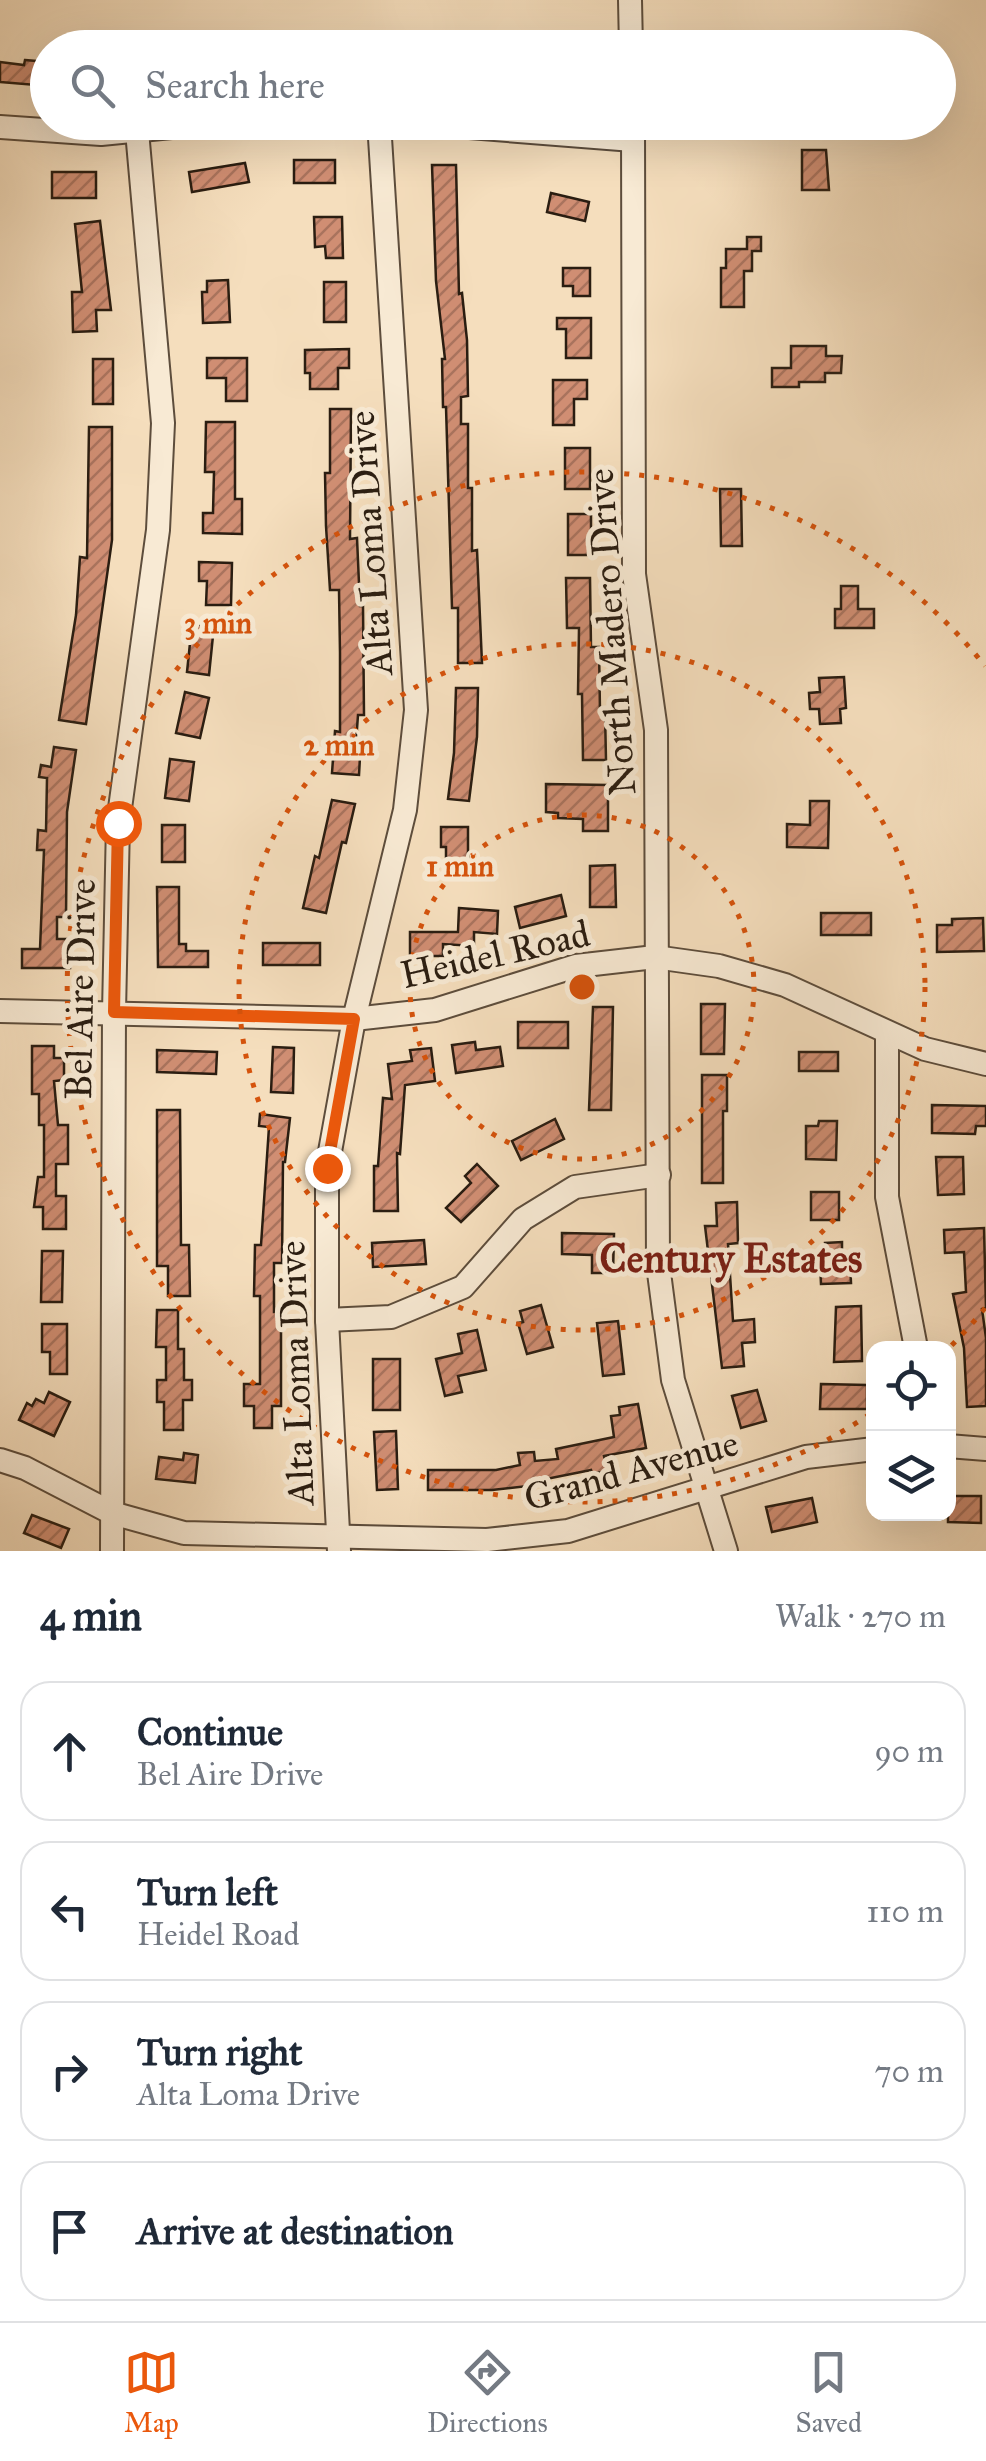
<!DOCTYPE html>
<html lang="en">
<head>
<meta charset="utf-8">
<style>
	:root { --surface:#fff; --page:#f2f2f3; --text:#1f2937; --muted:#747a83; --line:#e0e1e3; --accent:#ea580c }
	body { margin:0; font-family:"IM FELL Great Primer",serif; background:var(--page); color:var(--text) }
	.controls { position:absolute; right:30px; bottom:30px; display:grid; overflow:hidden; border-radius:20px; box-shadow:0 10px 40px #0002 }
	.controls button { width:90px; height:90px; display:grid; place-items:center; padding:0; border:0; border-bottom:2px solid var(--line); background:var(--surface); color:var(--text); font:50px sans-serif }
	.stop { position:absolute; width:30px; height:30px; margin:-22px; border:8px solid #ea580c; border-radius:50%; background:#fff }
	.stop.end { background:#ea580c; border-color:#fff; box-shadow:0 2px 10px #0008 }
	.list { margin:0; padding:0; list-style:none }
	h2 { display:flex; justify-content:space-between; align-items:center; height:130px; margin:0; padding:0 40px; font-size:42px }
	h2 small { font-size:32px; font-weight:400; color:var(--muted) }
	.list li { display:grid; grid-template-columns:65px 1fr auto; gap:30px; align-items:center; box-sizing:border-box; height:140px; margin:0 20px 20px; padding:0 20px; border:2px solid var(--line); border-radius:30px }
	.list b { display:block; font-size:38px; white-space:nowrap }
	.list p { margin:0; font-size:32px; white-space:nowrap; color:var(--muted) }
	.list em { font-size:32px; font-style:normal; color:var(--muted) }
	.icon { flex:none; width:55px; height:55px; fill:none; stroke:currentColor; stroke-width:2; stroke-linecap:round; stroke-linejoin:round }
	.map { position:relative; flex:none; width:986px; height:1551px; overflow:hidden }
	.search { position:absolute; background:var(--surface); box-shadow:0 10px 40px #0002; left:30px; right:30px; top:30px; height:110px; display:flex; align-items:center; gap:25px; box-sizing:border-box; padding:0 35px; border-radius:55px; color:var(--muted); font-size:38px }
	.sheet { height:770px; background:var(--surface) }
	nav { display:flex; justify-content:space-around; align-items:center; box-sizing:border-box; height:140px; border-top:2px solid var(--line); background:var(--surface); font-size:28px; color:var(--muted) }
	nav a { display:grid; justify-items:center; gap:5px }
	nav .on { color:var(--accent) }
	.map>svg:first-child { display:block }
	.building { fill:url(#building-hatch); stroke:#2a1d11; stroke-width:2.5 }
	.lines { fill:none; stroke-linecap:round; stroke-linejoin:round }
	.minor-casing { stroke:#5d4d3c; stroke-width:26 }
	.minor { stroke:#f8ead4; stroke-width:22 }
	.route { stroke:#ea580c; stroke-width:12 }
	.ring { fill:none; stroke:#d5530c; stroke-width:5; stroke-dasharray:5 10 }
	.labels { text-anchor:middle; stroke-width:10; stroke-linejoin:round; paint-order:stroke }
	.street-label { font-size:38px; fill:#2a1d11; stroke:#f8ead4 }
	.neighbourhood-label { font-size:40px; font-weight:bold; fill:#7a1f14; stroke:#f8ead4 }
	.centre { fill:#d5530c; stroke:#f8ead4; stroke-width:5 }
	.ring-label { font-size:30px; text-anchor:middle; font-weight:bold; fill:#d5530c; stroke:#f8ead4; stroke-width:10; stroke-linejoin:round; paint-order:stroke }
</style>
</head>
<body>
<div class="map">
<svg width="986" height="1551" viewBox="0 0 986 1551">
	<defs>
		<pattern id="building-hatch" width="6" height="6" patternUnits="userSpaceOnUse" patternTransform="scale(2.5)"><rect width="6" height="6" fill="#d08e73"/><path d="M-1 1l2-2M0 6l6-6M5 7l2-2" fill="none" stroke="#a9735d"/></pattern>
	</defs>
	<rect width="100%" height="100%" fill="#f5debd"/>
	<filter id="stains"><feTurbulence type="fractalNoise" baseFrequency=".002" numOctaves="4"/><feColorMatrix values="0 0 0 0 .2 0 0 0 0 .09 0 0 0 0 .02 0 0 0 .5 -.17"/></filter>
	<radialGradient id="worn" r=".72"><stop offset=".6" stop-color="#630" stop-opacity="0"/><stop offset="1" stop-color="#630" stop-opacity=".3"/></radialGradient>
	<!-- building -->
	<g class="building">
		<path d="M25,60L48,62V86L0,82V62L24,65Z"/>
		<path d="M802,150H826L829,190H802Z"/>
		<rect x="294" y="160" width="41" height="23"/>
		<path d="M245,163L249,182L192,192L189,172Z"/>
		<path d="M432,165H456L459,294L462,293L467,340L468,396L461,397V424H468V488H472V551L477,550L482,663H458V608H452L446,407H443L442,359H445L436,281Z"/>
		<rect x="52" y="172" width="44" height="26"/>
		<path d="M551,193L589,202L585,221L547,212Z"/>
		<path d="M314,217H342L343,258H326L325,246L315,247Z"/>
		<path d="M100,221L111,310H96L97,331L73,332L72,292H82L75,224Z"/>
		<path d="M747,237H761V251H752V271H744V307H721V268H726V249H747Z"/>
		<path d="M563,268H590V296H573V286H563Z"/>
		<path d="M228,280L230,322L203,323L202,292H207V281Z"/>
		<rect x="324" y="282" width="22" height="40"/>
		<path d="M557,318H591V358H566V329H557Z"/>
		<path d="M791,346H826V356H842L841,373H825V382H799V387H772V368H791Z"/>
		<path d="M349,349V368H338V389H310V373H305V350Z"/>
		<path d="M207,358H247V401H226V378H207Z"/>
		<rect x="93" y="359" width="20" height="45"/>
		<path d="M553,380H587V399H574V425H553Z"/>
		<path d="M330,409H351L350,539L357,538L360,606H363L364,715H358L355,757H360L359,775L332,773L335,731L340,732V653L339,590H330L326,526L325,473H330Z"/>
		<path d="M206,422H235V499H242V534L203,533V513H213L214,472H205Z"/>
		<path d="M89,427H112V540L86,724L59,720L76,615L80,557L87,558Z"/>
		<rect x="565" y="448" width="25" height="41"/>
		<path d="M720,489H741L742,546H721Z"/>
		<rect x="568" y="514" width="23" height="41"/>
		<path d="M199,562L232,563L231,605H206L207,581H199Z"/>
		<path d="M566,578H590L591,647H599L600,712H605L606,760H583L582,694H578L579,628H567Z"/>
		<path d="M841,586H858V609H874V628H835V609H841Z"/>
		<path d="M192,624L214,626L209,675L187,672Z"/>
		<path d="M844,677L846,708L840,709L841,723L820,724L819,709H810L809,693L820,692L819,678Z"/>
		<path d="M456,688H478L477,737L469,801L448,799L454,753Z"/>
		<path d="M185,692L209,698L200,738L176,733Z"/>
		<path d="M54,747L76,750L67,812L66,917H57V939H70V968H22V949H40L44,850H37L38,830L46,831L47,778L39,777L41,765L51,767Z"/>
		<path d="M170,759L194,762L189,801L165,798Z"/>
		<path d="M546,784L608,785V831H583V819L558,818V813L546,812Z"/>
		<path d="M332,800L355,804L346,843L342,842L326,913L303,908L315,856L319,858Z"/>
		<path d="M810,801H829L828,848L787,847V824L810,825Z"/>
		<rect x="162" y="825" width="23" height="37"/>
		<path d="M441,827H468V869H446V847H441Z"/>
		<path d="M615,865L616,907H590V866Z"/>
		<path d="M157,887H179V944H186V951H208V967H158Z"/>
		<path d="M561,895L566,916L520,928L515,907Z"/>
		<path d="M459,908L498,911L497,934L474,932V946L443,944V956H410V932H458Z"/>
		<rect x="821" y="913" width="50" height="22"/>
		<path d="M983,918L984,951L937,952V925H952V919Z"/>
		<rect x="263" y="943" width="57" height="22"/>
		<path d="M701,1004H725L724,1054H701Z"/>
		<path d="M593,1007H613L611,1110H589Z"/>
		<rect x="518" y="1022" width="50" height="26"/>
		<path d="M475,1042L476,1050L500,1047L503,1066L456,1073L452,1045Z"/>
		<path d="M32,1046H54V1058H64V1080L54,1081L58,1125H68V1164H56V1196H66V1229H43V1207H34L38,1177H44V1125H39V1094H32Z"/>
		<path d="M273,1047L294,1048L293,1093L271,1092Z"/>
		<path d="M431,1048L435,1081L405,1085L400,1154L397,1153L398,1211H374V1166H378L383,1098L392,1099L388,1064L412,1061L410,1050Z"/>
		<path d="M157,1050L217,1052L216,1074L157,1072Z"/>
		<rect x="799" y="1052" width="39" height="19"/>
		<path d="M702,1075H727V1111H723V1183H702Z"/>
		<path d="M932,1105L986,1106V1126H976L975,1134L932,1133Z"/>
		<path d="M157,1110H180L181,1245H189L190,1296H168V1266H157Z"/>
		<path d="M260,1114L290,1118L285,1162H283L282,1263H274V1312H281V1406H272V1428H254V1406H244V1384H260V1296H254L255,1245H261L269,1127L259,1126Z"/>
		<path d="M555,1119L564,1139L521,1160L512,1141Z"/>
		<path d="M819,1121H837L836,1160L806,1159V1126H818Z"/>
		<path d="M936,1157H963L964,1194L938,1195Z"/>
		<path d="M477,1164L498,1186L461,1222L446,1208L471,1183L465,1176Z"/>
		<rect x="811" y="1192" width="28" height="28"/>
		<path d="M737,1202L738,1243L728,1244L733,1321L754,1319L755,1342L742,1343L744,1366L722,1368L705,1226H717L716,1203Z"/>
		<path d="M984,1228L986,1308L982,1309L986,1338V1406L967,1407L964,1348L953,1294L966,1292L964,1252L945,1253L944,1230Z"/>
		<path d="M562,1233L614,1234L613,1273H592V1255L562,1254Z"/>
		<path d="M424,1240L426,1264L373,1267L372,1243Z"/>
		<path d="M842,1242V1261H850L851,1283L821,1284L820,1263H825V1243Z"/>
		<path d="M42,1251H63L62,1302H41Z"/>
		<path d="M541,1305L553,1347L527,1354L518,1323L523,1322L520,1311Z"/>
		<path d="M861,1306L862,1361L834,1362L836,1307Z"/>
		<path d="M157,1310H178V1349H184V1380H192V1400H183V1430H164V1402H157V1380H166V1347H156Z"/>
		<path d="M618,1321L624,1374L603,1376L597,1323Z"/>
		<path d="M42,1324H67V1374H50V1352H42Z"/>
		<path d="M477,1330L486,1370L458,1376L462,1392L445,1396L436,1359L462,1353L458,1334Z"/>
		<rect x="373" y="1359" width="27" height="51"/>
		<path d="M821,1384L867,1385V1409H820Z"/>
		<path d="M757,1390L766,1421L741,1428L732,1396Z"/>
		<path d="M49,1392L70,1402L54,1436L19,1420L27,1403L32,1406L36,1399L44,1403Z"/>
		<path d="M638,1404L646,1448L604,1456L607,1471L592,1474L591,1470L546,1479V1484L492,1490H428V1470H496L520,1465L518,1453L534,1452L535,1461L558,1459L556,1449L614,1437L611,1416L620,1415L619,1407Z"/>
		<path d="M396,1431L398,1489L377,1490L374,1432Z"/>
		<path d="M184,1453L198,1455L195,1483L156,1479L159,1457L183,1460Z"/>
		<path d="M948,1496H981V1523L948,1522Z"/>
		<path d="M812,1498L817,1522L772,1532L766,1507Z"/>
		<path d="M32,1515L69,1529L61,1548L24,1533Z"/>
	</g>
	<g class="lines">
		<!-- minor casing -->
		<g class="minor-casing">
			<g id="minor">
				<path d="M630,0L631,48"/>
				<path d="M405,122L633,140"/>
				<path d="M633,122L634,574L656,730L658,1265L673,1380L726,1551"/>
				<path d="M0,127L101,134L222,122"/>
				<path d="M0,1011L354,1019L435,1010L576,966L655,957L719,966L785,985L925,1049L986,1064"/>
				<path d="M887,1033V1197L916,1348"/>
				<path d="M327,1320L391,1317L463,1287L523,1219L575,1187L659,1175"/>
				<path d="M948,1446L986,1449"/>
				<path d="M0,1460L25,1468L112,1513L184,1533L487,1540L568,1531L806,1457L874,1449"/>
				<path d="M112,1551L114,1012L118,823L158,530L163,423L137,131"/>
				<path d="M339,1551L327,1320V1168L354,1019L405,810L416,710L379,122"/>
			</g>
		</g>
		<!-- minor -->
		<use href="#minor" class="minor"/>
	</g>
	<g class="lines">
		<!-- route -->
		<path class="route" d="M118,823L114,1012L354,1019L327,1168"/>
	</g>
	<!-- distance rings -->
	<g class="ring">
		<circle cx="582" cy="987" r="172"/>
		<circle cx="582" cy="987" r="343"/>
		<path d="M985 1308A515 515 0 0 1 949 1348M870 1414A515 515 0 1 1 985 666"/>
	</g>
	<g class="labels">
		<!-- street labels -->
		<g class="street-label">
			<text transform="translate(370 543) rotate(-94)" y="13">Alta Loma Drive</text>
			<text transform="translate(611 632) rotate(-94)" y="13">North Madero Drive</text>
			<text transform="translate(495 954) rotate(-13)" y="13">Heidel Road</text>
			<text transform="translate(80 989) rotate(-89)" y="13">Bel Aire Drive</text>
			<text transform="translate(296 1373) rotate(-92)" y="13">Alta Loma Drive</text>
			<text transform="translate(631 1470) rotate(-15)" y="13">Grand Avenue</text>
		</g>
		<!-- neighbourhood labels -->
		<g class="neighbourhood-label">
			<text x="731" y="1272">Century Estates</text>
		</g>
	</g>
	<circle cx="582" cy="987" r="15" class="centre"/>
	<g class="ring-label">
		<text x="218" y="633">3 min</text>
		<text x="339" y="755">2 min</text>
		<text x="460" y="876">1 min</text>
	</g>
	<rect width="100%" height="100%" filter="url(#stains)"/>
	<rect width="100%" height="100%" fill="url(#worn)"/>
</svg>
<div class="controls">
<button><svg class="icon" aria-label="locate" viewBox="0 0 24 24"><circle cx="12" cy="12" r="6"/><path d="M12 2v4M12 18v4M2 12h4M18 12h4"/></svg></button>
<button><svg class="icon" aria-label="layers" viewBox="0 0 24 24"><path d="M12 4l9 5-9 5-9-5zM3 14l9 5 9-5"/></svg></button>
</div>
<div class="stop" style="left:118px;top:823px"></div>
<div class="stop end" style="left:327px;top:1168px"></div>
<div class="search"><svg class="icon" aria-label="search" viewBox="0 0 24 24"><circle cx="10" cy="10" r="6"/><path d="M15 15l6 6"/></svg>Search here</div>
</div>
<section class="sheet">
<h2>4 min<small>Walk · 270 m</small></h2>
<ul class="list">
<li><svg class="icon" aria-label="ahead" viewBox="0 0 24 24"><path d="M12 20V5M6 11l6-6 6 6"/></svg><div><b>Continue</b><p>Bel Aire Drive</p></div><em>90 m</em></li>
<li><svg class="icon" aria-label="left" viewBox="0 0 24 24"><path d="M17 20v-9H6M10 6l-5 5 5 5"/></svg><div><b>Turn left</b><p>Heidel Road</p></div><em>110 m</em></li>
<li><svg class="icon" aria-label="right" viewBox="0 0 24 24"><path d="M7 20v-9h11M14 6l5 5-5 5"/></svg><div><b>Turn right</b><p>Alta Loma Drive</p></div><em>70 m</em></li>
<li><svg class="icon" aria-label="arrive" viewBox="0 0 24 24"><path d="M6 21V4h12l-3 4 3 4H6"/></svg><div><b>Arrive at destination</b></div></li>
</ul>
</section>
<nav>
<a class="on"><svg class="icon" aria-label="map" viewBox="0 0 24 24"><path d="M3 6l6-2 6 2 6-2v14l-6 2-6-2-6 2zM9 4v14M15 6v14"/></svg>Map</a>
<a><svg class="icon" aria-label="directions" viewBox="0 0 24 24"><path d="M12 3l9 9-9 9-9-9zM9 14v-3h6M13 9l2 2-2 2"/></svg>Directions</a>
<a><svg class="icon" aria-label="saved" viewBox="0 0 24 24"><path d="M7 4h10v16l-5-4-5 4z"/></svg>Saved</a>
</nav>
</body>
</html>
